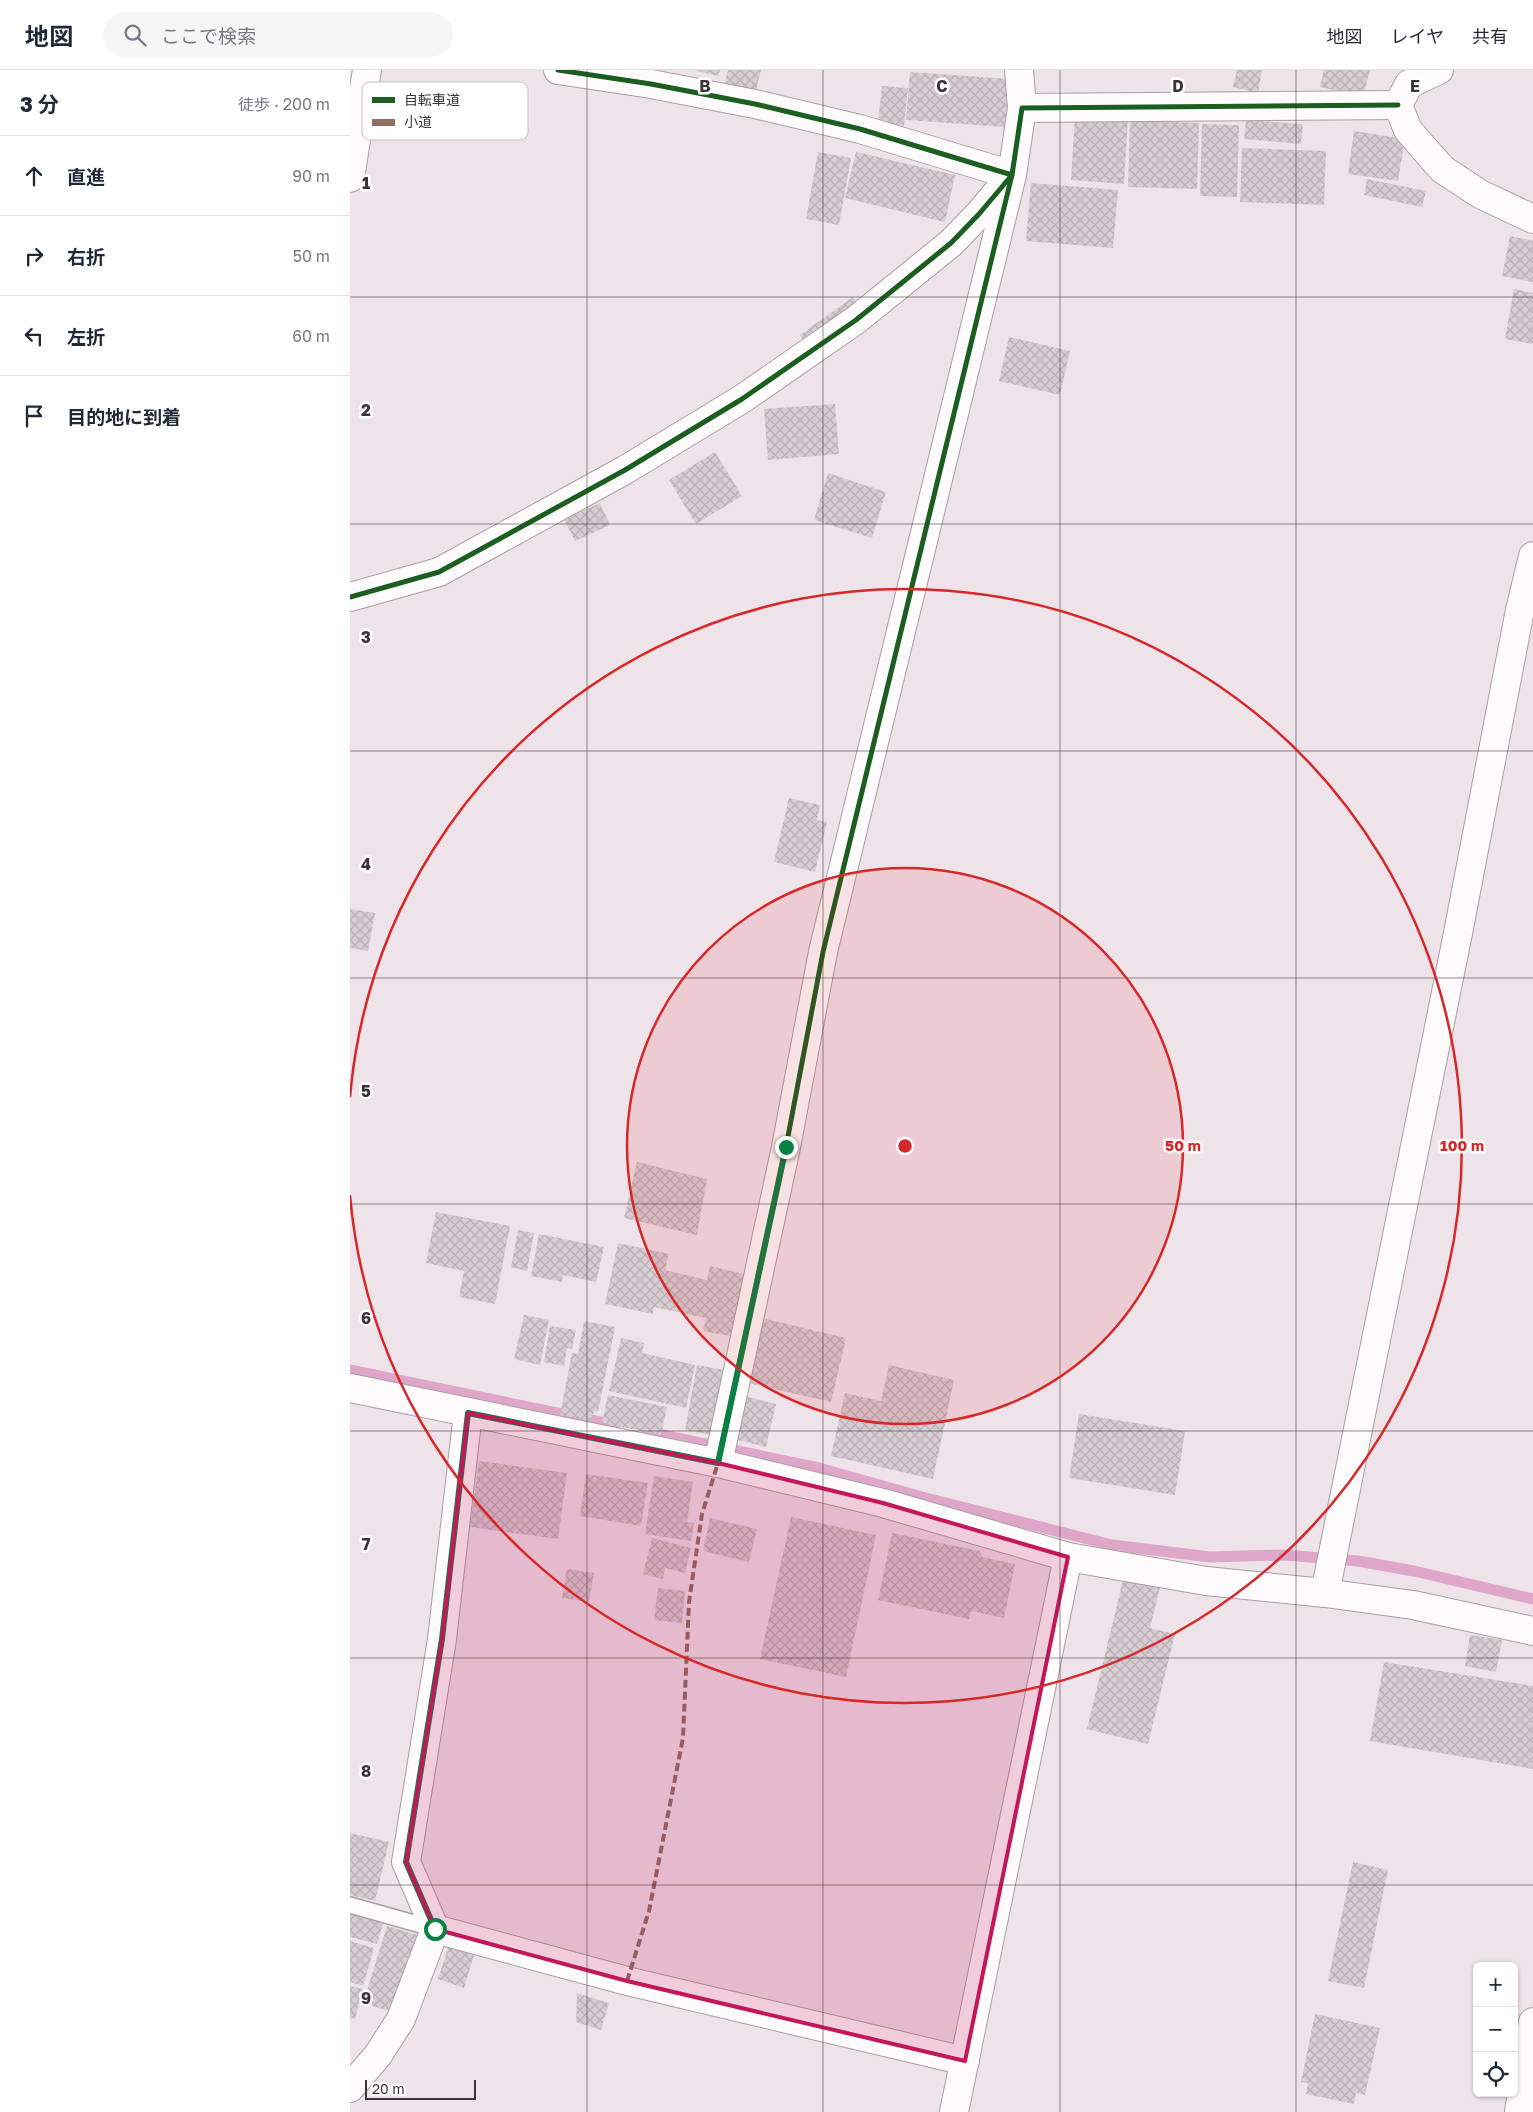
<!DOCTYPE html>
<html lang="ja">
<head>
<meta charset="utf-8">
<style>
	:root { --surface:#fff; --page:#f6f6f7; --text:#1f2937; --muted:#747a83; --line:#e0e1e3 }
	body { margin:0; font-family:"Golos Text","Noto Sans JP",sans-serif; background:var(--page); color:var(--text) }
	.controls { position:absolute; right:15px; bottom:15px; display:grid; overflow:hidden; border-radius:8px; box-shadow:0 1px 4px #0004 }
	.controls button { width:45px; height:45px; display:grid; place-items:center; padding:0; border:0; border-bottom:1px solid var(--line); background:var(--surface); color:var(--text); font:25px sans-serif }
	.scale { position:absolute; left:15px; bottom:12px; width:111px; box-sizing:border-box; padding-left:5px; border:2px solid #3c3338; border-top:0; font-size:14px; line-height:18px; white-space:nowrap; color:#3c3338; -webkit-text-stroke:4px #fff; paint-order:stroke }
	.stop { position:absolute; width:15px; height:15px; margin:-11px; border:4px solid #0b8043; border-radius:50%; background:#fff }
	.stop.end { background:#0b8043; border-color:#fff; box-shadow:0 1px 5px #0008 }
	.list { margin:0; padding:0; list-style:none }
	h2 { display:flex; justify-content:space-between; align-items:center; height:65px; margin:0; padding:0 20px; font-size:21px }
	h2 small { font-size:16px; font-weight:400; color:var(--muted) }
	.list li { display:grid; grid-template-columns:32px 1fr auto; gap:15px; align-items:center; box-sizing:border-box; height:80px; padding:0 20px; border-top:1px solid var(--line) }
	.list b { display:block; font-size:19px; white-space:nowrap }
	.list em { font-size:16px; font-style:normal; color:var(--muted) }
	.icon { flex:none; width:28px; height:28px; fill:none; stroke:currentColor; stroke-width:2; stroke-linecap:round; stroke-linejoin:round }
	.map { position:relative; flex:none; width:1183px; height:2042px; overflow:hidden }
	header { display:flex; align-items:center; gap:30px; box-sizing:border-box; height:70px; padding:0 25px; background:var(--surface); border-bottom:1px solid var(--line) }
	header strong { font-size:24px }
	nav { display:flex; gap:28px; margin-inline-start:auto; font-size:18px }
	.search { width:350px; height:45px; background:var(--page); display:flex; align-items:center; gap:12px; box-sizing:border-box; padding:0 18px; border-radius:28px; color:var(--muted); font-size:19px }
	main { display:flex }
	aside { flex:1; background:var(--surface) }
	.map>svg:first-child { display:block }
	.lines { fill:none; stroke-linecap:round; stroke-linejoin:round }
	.stream { stroke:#dea6c8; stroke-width:11 }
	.building { fill:url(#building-cross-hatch) }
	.service-casing { stroke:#a89fa4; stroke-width:18 }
	.minor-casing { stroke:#a89fa4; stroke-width:30 }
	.service { stroke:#fdfbfc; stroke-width:15 }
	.minor { stroke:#fdfbfc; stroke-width:28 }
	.quiet { stroke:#8d6e63; stroke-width:4; stroke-dasharray:8 4; stroke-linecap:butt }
	.cycleway-casing { stroke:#fff; stroke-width:8 }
	.cycleway { stroke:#1b5e20; stroke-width:5 }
	.route { stroke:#0b8043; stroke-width:6 }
	.marked { fill:#c2185b; fill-opacity:0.2; stroke:#c2185b; stroke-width:4; stroke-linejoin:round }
	.grid { fill:none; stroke:#3c3338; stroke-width:1; stroke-opacity:0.55 }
	.ring { fill:none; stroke:#d62828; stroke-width:2.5 }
	.key { fill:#fff; stroke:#c4c2c3; stroke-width:1 }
	.key-label { font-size:14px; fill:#3c3338 }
	.grid-label { font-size:16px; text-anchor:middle; font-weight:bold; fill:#3c3338; stroke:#fff; stroke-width:5; stroke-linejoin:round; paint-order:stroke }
	.centre { fill:#d62828; stroke:#fff; stroke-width:2.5 }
	.ring-label { font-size:15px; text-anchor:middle; font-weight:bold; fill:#d62828; stroke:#fff; stroke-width:5; stroke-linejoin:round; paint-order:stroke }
</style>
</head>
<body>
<header>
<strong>地図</strong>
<div class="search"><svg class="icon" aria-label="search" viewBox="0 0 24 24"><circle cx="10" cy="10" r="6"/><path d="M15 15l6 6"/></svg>ここで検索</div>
<nav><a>地図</a><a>レイヤ</a><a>共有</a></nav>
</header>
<main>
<aside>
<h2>3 分<small>徒歩 · 200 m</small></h2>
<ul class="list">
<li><svg class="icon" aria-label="ahead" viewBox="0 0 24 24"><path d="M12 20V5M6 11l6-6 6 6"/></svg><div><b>直進</b></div><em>90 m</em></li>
<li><svg class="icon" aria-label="right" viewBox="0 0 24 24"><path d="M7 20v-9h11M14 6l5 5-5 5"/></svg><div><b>右折</b></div><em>50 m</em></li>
<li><svg class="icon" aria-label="left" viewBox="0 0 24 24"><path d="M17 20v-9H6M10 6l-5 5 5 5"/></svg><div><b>左折</b></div><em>60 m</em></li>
<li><svg class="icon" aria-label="arrive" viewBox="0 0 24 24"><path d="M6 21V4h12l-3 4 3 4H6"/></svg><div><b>目的地に到着</b></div></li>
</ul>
</aside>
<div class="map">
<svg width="1183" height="2042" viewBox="0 0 1183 2042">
	<defs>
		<pattern id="building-cross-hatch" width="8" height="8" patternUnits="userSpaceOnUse" patternTransform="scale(1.25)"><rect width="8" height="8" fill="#d6ccd2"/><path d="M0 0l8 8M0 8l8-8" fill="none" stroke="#b9b0b5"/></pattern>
	</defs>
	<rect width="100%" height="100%" fill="#efe3ea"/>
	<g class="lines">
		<!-- stream -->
		<g class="stream">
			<path d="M0,1300L265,1355"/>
			<path d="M298,1362L469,1398L572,1427L762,1475L860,1487L935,1485L1008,1491L1064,1501L1183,1529"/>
		</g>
	</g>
	<!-- building -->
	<g class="building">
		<path d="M343,0H370L368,6Z"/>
		<path d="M378,0H411L404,28L373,21Z"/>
		<path d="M887,0H912L908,23L883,17Z"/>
		<path d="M974,0H1020L1013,27L970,17Z"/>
		<path d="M560,2L659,9L655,57L556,50Z"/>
		<path d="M532,16L558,18L554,56L528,53Z"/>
		<path d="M725,44L778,48L774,114L721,110Z"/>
		<path d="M780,50L849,53L847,119L778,117Z"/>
		<path d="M896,50L953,54L951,74L894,69Z"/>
		<path d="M852,54L889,55L887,127L850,126Z"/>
		<path d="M1004,61L1055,69L1048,111L998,104Z"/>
		<path d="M892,78L976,81L974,135L890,132Z"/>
		<path d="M468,82L501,88L489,155L456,149Z"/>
		<path d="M506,82L605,105L595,152L495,128Z"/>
		<path d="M1017,109L1076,121L1072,137L1014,125Z"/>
		<path d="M681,113L768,120L763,178L676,171Z"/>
		<path d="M1160,166L1183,171V212L1152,206Z"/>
		<path d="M1164,219L1183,223V274L1155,269Z"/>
		<path d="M503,227L511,238L457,276L450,265Z"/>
		<path d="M659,267L720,281L710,325L649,311Z"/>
		<path d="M485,334L489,384L418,390L414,339Z"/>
		<path d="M365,382L392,426L346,454L319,410Z"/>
		<path d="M478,403L536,422L522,468L464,450Z"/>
		<path d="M250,433L260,455L225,471L214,449Z"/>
		<path d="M439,728L470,735L467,750L477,752L465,802L424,792Z"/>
		<path d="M0,839L25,843L18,881L0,878Z"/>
		<path d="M287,1092L357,1109L347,1165L274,1148Z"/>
		<path d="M86,1142L160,1156L145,1234L109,1227L114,1201L76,1193Z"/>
		<path d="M168,1160L184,1163L177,1201L161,1197Z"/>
		<path d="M189,1164L254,1177L246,1212L213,1205L212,1212L181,1206Z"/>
		<path d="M268,1173L319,1184L315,1200L357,1210L360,1196L394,1204L380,1266L353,1261L356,1248L304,1237L303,1244L255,1234Z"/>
		<path d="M174,1245L199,1250L190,1295L164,1289Z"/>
		<path d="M408,1247L496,1268L481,1332L393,1312Z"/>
		<path d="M234,1251L265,1257L248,1342L244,1341L242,1351L210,1345L222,1283L228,1284Z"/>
		<path d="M200,1256L226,1260L222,1279L217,1278L214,1296L194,1292Z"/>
		<path d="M271,1268L294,1273L292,1283L345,1295L336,1338L259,1321Z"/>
		<path d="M347,1295L375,1300L362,1365L335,1360Z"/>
		<path d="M539,1295L604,1310L583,1409L481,1386L495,1323L531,1331Z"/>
		<path d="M258,1325L317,1337L311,1365L252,1353Z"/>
		<path d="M395,1326L426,1334L416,1377L384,1369Z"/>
		<path d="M729,1344L835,1361L825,1425L719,1408Z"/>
		<path d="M129,1391L217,1403L208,1469L120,1457Z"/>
		<path d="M236,1404L298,1413L291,1456L230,1446Z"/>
		<path d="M304,1406L343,1412L337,1452L344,1453L341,1471L295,1464Z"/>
		<path d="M441,1447L526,1465L496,1607L410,1589Z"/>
		<path d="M360,1448L407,1459L399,1492L353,1481Z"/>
		<path d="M542,1463L630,1481L632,1487L665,1494L654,1548L621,1541L619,1549L528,1530Z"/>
		<path d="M302,1468L341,1478L335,1503L315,1498L313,1509L293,1504Z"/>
		<path d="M217,1499L244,1503L239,1532L212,1528Z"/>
		<path d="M773,1510L810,1518L800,1558L825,1564L798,1674L737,1659Z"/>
		<path d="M308,1518L335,1521L332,1553L304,1550Z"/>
		<path d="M1120,1565L1152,1570L1146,1602L1115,1596Z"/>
		<path d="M1034,1592L1183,1616V1699L1020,1671Z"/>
		<path d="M0,1763L39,1772L25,1831L0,1825Z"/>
		<path d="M1003,1792L1038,1800L1014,1918L978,1911Z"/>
		<path d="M0,1841L34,1851L27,1874L0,1867Z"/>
		<path d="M37,1856L71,1866L46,1943L13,1933Z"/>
		<path d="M0,1871L24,1878L13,1916L0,1912Z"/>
		<path d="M99,1875L125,1882L114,1918L88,1909Z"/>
		<path d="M0,1916L13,1919L5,1949L0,1948Z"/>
		<path d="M227,1923L259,1933L251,1960L226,1952Z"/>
		<path d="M965,1944L1030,1958L1015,2025L1006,2023L1004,2034L956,2024L958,2013L951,2012Z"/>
	</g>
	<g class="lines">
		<!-- service casing -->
		<g class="service-casing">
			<path id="service" d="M0,1835L85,1859"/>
		</g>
		<!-- minor casing -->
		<g class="minor-casing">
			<g id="minor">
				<path d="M208,0L301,14L405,34L510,59L662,105L473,882L436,1077L368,1393"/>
				<path d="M669,0L672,38"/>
				<path d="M1089,0L1059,14L1048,35L1058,60L1092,99L1130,124L1183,149"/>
				<path d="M0,108L17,0"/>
				<path d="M0,527L89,502L275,400L392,329L506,250L601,173L629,144L662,105L672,38L1048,35"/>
				<path d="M0,1318L368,1393L533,1433L718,1487L856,1511L975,1523L1063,1535L1183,1561"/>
				<path d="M975,1523L1108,863L1170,540L1183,486"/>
				<path d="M85,1859L277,1911L615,1991"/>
				<path d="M0,2018L28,1985L51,1949L85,1859L56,1792L92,1569L118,1343"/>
				<path d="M604,2042L718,1487"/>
				<path d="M1169,2042L1183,1952"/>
			</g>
		</g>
		<!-- service -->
		<use href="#service" class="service"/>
		<!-- minor -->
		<use href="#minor" class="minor"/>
		<!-- quiet -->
		<path class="quiet" d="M277,1911L299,1841L333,1668L339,1532L352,1444L368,1393"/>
		<!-- cycleway casing -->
		<g class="cycleway-casing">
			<g id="cycleway">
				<path d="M208,0L301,14L405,34L510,59L662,105L473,882L436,1077L368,1393"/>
				<path d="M0,527L89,502L275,400L392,329L506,250L601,173L629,144L662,105L672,38L1048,35"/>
			</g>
		</g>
		<!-- cycleway -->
		<use href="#cycleway" class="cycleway"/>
	</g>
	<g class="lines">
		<!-- route -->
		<path class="route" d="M85,1859L56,1792L92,1569L118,1343L368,1393L436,1077"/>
	</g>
	<!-- marked area -->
	<path class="marked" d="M118,1343L368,1393L533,1433L718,1487L615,1991L277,1911L85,1859L56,1792L92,1569Z"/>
	<!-- grid -->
	<path class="grid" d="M237,0V2042M473,0V2042M710,0V2042M946,0V2042M0,227H1183M0,454H1183M0,681H1183M0,908H1183M0,1134H1183M0,1361H1183M0,1588H1183M0,1815H1183"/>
	<!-- distance rings -->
	<circle cx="555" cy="1076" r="278" fill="#d62828" fill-opacity=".12"/>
	<g class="ring">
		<circle cx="555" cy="1076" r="278"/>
		<path d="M0 1027A557 557 0 1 1 0 1125"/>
	</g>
	<!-- legend -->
	<rect x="12" y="12" width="166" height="58" rx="8" class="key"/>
	<rect x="22" y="27" width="23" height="6" fill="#1b5e20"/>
	<rect x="22" y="49" width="23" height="7" fill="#8d6e63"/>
	<g class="key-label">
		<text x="54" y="35">自転車道</text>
		<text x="54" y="57">小道</text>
	</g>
	<g class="grid-label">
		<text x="355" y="22">B</text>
		<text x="592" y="22">C</text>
		<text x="828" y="22">D</text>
		<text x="1065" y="22">E</text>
		<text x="16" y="119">1</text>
		<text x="16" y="346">2</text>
		<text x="16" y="573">3</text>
		<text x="16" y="800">4</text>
		<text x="16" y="1027">5</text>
		<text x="16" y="1254">6</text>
		<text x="16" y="1480">7</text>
		<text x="16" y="1707">8</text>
		<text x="16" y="1934">9</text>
	</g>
	<circle cx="555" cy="1076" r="8" class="centre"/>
	<g class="ring-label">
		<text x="833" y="1081">50 m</text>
		<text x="1112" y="1081">100 m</text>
	</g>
</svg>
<div class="controls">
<button>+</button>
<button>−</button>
<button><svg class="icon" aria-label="locate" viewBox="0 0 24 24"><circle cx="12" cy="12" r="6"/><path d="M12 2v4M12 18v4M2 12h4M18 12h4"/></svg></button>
</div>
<div class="scale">20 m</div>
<div class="stop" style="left:85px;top:1859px"></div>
<div class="stop end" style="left:436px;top:1077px"></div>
</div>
</main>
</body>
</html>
